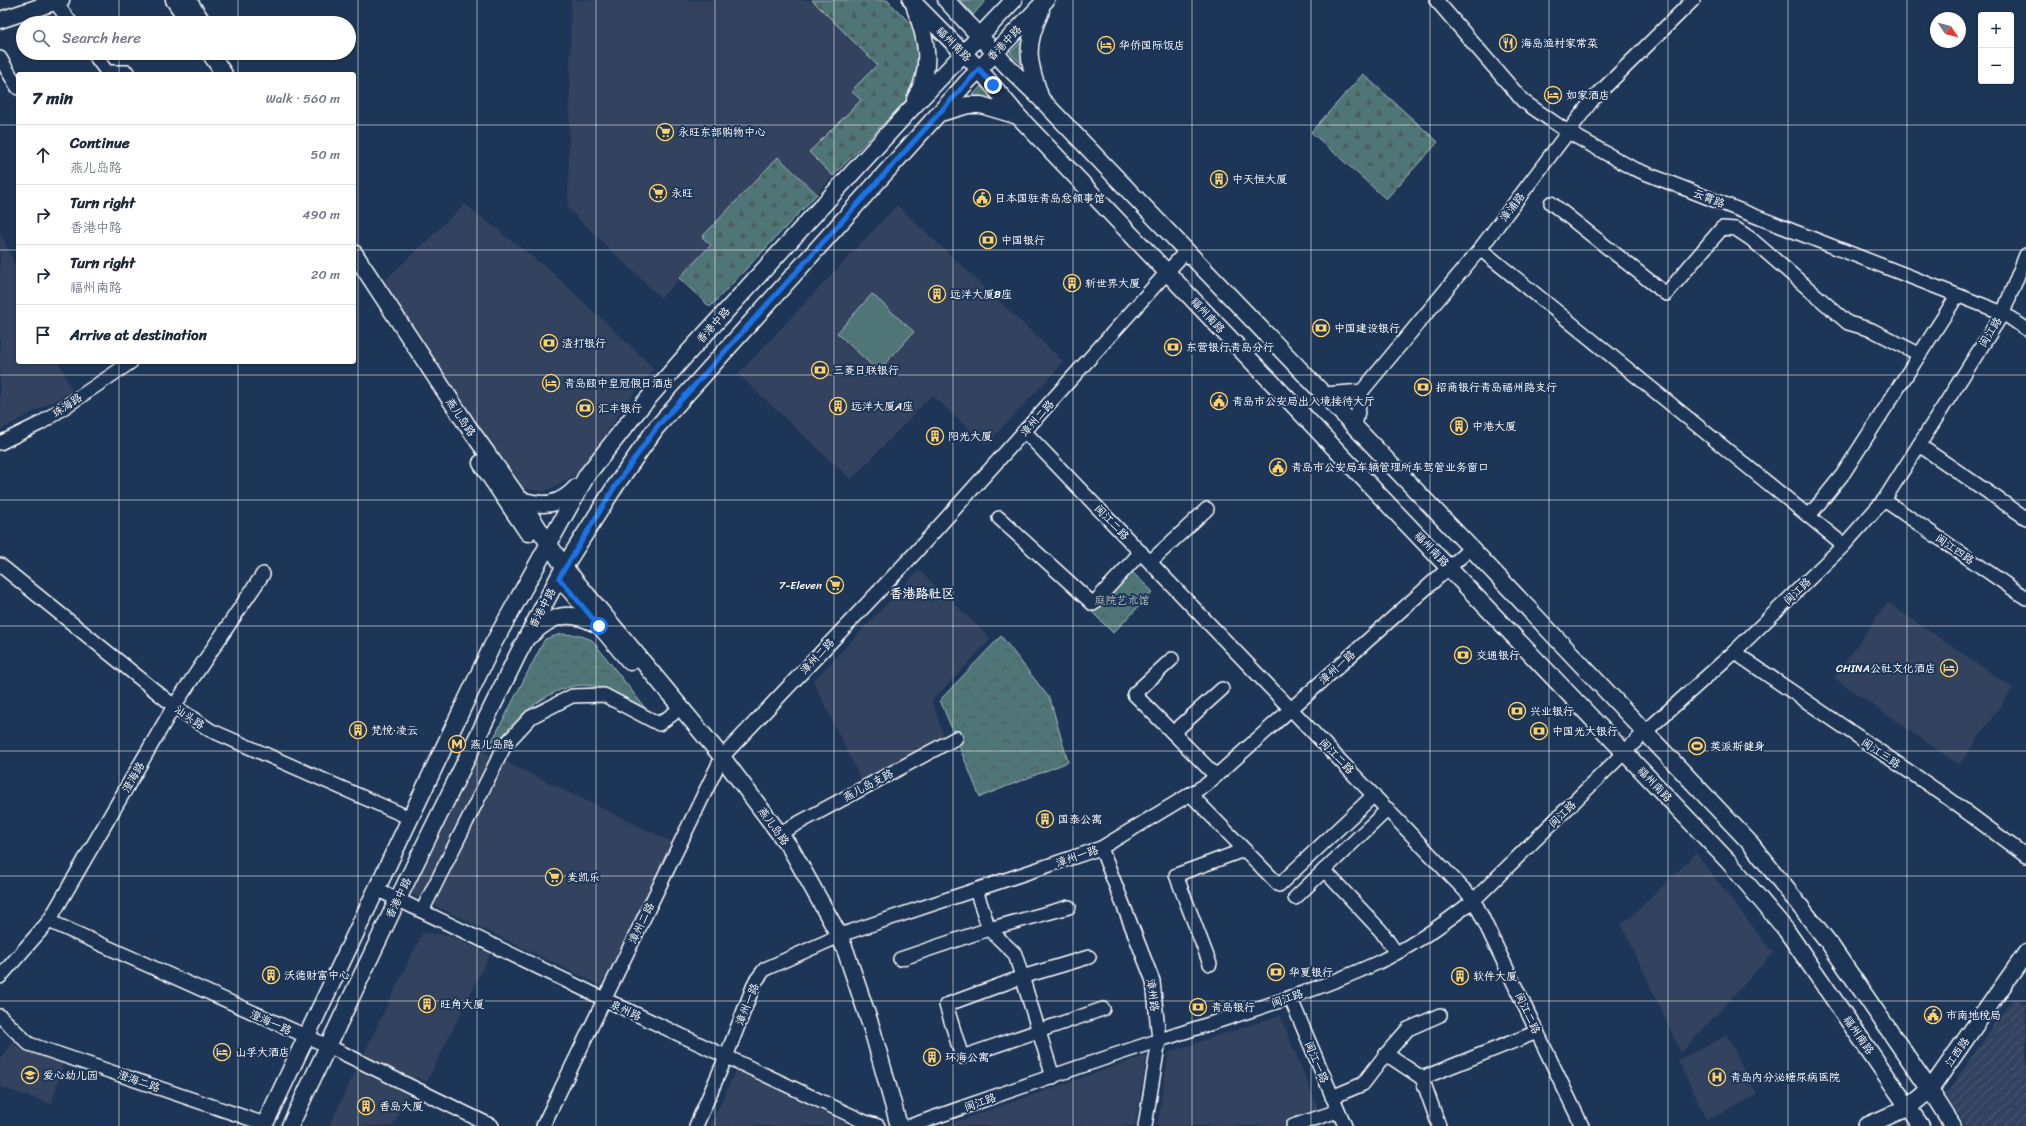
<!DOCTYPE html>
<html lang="en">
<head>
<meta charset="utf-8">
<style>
	:root { --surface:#fff; --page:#f6f6f7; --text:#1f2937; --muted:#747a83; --line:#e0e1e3 }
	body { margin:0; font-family:Sriracha,"LXGW WenKai TC",sans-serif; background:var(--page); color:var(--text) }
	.controls { position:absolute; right:12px; top:12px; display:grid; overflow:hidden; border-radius:4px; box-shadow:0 1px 3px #0004 }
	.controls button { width:36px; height:36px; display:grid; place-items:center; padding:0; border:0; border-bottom:1px solid var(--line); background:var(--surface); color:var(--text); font:20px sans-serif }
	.compass { position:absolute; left:1930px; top:12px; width:36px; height:36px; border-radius:50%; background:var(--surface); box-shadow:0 1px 3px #0004; rotate:125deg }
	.stop { position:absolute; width:12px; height:12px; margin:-9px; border:3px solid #1a73e8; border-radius:50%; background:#fff }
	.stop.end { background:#1a73e8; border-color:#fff; box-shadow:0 1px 4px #0008 }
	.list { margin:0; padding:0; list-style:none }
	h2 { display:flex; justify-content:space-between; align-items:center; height:52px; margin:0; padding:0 16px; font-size:17px }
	h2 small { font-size:13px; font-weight:400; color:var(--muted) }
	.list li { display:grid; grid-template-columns:26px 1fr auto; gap:12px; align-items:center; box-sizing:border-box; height:60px; padding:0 16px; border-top:1px solid var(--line) }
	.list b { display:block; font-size:15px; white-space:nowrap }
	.list p { margin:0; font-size:13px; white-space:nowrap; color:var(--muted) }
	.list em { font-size:13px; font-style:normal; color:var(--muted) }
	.icon { flex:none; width:22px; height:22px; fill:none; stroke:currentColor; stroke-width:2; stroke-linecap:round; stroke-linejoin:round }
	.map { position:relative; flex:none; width:2026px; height:1126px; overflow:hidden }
	.search { position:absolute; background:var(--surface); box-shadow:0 1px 3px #0004; left:16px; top:16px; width:340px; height:44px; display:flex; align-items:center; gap:10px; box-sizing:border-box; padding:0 14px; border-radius:22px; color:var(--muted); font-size:15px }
	.panel { position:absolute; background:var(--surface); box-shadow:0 1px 3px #0004; left:16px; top:72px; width:340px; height:292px; border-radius:4px }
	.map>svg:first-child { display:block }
	.built { fill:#33425f }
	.industrial { fill:url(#industrial-furrows) }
	.grass { fill:#507576; stroke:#a8baba }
	.forest { fill:url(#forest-firs); stroke:#a8baba }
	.park { fill:url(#park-crowns); stroke:#a8baba }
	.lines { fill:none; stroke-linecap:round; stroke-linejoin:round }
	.minor-casing { stroke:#fff; stroke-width:16 }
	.major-casing { stroke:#fff; stroke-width:19 }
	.minor { stroke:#1d3557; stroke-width:13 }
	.major { stroke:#1d3557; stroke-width:16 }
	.route { stroke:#1a73e8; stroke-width:5 }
	.grid { fill:none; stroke:#fff; stroke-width:1; stroke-opacity:0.55 }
	.labels { text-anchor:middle; stroke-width:4; stroke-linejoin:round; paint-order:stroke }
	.street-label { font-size:11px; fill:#fff; stroke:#1d3557 }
	.poi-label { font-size:11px; fill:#fff; stroke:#1d3557; text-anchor:start }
	.park-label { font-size:11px; fill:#b0c1c1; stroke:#1d3557 }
	.quarter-label { font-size:13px; font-weight:bold; fill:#fff; stroke:#1d3557 }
</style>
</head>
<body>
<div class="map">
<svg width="2026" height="1126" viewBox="0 0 2026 1126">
	<defs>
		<pattern id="industrial-furrows" width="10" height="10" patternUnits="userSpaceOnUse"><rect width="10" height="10" fill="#33425f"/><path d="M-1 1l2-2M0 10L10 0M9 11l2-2" fill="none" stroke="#525e77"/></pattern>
		<pattern id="forest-firs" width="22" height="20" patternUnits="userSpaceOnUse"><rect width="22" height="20" fill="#507576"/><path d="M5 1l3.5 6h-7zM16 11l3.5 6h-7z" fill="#4e5c5d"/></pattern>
		<pattern id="park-crowns" width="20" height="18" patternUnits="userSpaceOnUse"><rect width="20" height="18" fill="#507576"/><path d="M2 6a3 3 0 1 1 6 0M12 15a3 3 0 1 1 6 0" fill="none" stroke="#4e5c5d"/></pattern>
	</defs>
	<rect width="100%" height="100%" fill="#1d3557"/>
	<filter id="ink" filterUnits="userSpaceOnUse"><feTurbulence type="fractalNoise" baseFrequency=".025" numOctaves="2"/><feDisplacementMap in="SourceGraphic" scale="8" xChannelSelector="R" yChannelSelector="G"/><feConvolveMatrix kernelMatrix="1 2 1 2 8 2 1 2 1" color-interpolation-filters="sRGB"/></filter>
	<g filter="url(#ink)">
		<!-- built -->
		<g class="built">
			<path d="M571,0H812L877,65L851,90L861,100L809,152L833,176L817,194L778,157L703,237L711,245L661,298L568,209Z"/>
			<path d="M465,204L553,273L654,368L617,416L582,471L544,492L516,487L382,283Z"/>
			<path d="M897,205L1064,362L986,445L932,395L851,480L738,374Z"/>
			<path d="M0,232L18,272V362H59L72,391L0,430Z"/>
			<path d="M919,570L991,639L932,701L945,740L864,786L813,681Z"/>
			<path d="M1887,602L2013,688L1959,765L1834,678Z"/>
			<path d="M481,750L672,842L602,986L411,894Z"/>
			<path d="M1696,853L1773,953L1681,1053L1621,923L1630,918Z"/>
			<path d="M422,933L448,935L490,954L427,1082L416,1077L393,1126H329Z"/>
			<path d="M1280,1015L1325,1126H1157L1169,1052Z"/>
			<path d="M1727,1035L1757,1095L1707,1120L1678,1060Z"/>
			<path d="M13,1043L23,1051L63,1063L52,1104L0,1087V1058Z"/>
			<path d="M1147,1055L1135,1126H944Z"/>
			<path d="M736,1070L851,1126H710Z"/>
		</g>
		<!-- industrial -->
		<path class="industrial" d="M2014,997L2026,1005V1126H1966L1945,1095Z"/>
		<!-- grass -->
		<path class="grass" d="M872,294L914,332L878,371L837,333Z"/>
		<!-- forest -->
		<g class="forest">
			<path d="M812,0H887L919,32L922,56L913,93L833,176L809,152L861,100L851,91L877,65Z"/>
			<path d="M1363,74L1438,142L1386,199L1311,132Z"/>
			<path d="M778,157L817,194L710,307L679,278L711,245L702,237Z"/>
		</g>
		<!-- park -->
		<g class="park">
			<path d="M960,0H986L973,15Z"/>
			<path d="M1023,40L1025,68L1010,53Z"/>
			<path d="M981,86L996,104L968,101Z"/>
			<path d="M1129,569L1153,592L1113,633L1090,610Z"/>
			<path d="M561,634L579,635L592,640L646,709C602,684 578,673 534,705C518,717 506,730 495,747L490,745L545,639Z"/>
			<path d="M1001,636L1050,699L1068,762L980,797L940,700Z"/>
		</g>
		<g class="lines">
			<!-- minor casing -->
			<g class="minor-casing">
				<g id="minor">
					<path d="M1436,0L1523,101L1568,132L1632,168L2003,313L2026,329"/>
					<path d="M55,2L71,23"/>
					<path d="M93,53L107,72H127L128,74"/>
					<path d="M0,58L18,88"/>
					<path d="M1551,203L1666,294L1722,228L1736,229L1751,239L1848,323L1872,330L1919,354"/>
					<path d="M1480,249L1844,545"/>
					<path d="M1324,394L1362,391L1480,249L1593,99L1693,0"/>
					<path d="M1355,426L1362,391"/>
					<path d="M1025,432L1474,900L1582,1126"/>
					<path d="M0,443L41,423L131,362"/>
					<path d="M1919,445L2026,518"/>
					<path d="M1884,500L2026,598"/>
					<path d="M1809,516L1843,474L1957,296"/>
					<path d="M999,518L1093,604L1141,552"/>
					<path d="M1150,562L1207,509"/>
					<path d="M0,565L174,706L210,730L410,818"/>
					<path d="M1734,652L1945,796L2026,856"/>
					<path d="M1172,659L1134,694L1216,776"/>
					<path d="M1173,733L1222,689"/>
					<path d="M1190,794L1279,885L1374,795"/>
					<path d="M780,833L956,738"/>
					<path d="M1101,848L1153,981L1159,1040L1145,1126"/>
					<path d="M1324,870L1381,931L1396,953"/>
					<path d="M376,889L604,999L865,1122L878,1126"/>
					<path d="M976,890L989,929L1015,954L1053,1077"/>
					<path d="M1295,898L1388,809"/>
					<path d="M422,911L505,745L531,717L572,696L604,695L659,724L673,714"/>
					<path d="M49,921L328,1046L492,1126"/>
					<path d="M1089,957L1022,977L946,1005L962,1057L1103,1009"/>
					<path d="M900,959L989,929L1069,907"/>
					<path d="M1210,964L1176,875L1244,850"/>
					<path d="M0,977L49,921L174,706L263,574"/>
					<path d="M1290,997L1345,1126"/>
					<path d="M0,1016L29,1044L265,1124"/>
					<path d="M1422,1078L1386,1054L1408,1029L1440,1015"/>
					<path d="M1332,1097L1363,1084L1386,1054"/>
					<path d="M543,1126L722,757L915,553L1187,250"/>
					<path d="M696,1126L726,1057L755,982L765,969L846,933L1101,848L1207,784L1471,548"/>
					<path d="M910,1126C993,1097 1076,1067 1160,1040C1232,1016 1307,995 1377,963C1411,947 1445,923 1474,900L1645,732L1734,652L1844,545L1884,500L2003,313L2026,255"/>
					<path d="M1293,1126L1338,1111"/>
					<path d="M1439,1126L1422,1078L1537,1032"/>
				</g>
			</g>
			<!-- major casing -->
			<g class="major-casing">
				<g id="major">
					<path d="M174,0L190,23"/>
					<path d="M188,0L203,23"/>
					<path d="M911,0L979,69L1019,117L1728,861L1786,930L1921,1126"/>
					<path d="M946,0L1009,68L1040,98L1471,548L1751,844L1829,943L1930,1090L1953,1126"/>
					<path d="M915,8C927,39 933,69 915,99"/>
					<path d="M0,20L61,0"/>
					<path d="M210,53L224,74"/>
					<path d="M1040,96C1028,60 1024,47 1041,11"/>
					<path d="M940,113L968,105H981L1018,116"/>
					<path d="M354,253L467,425L520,500L564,567L722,757L791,849L839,935L846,952L872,1029L899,1126"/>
					<path d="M481,463L528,533"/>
					<path d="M520,500C545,507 559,506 577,487"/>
					<path d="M564,583L630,662"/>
					<path d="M531,635C553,614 569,610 596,624"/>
					<path d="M264,1126L493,644L587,475L639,409L687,354L907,113L1014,0"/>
					<path d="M290,1126L398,899L518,654L564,567L614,488L656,428L967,82L1046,0"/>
					<path d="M1866,1126L1909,1107L1930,1090L2026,953"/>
				</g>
			</g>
			<!-- minor -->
			<use href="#minor" class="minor"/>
			<!-- major -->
			<use href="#major" class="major"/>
		</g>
	</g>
	<g class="lines" filter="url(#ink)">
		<!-- route -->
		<path class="route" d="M599,626L559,578L614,488L656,428L979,69L993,85"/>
	</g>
	<!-- grid -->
	<path class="grid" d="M119,0V23M238,0V23M358,0V1126M477,0V1126M596,0V1126M715,0V1126M834,0V1126M953,0V1126M1073,0V1126M1192,0V1126M1311,0V1126M1430,0V1126M1549,0V1126M1668,0V1126M1788,0V1126M1907,0V1126M119,53V74M238,53V74M0,125H18M354,125H2026M0,250H18M354,250H2026M119,362V1126M238,362V1126M0,375H2026M0,500H2026M0,626H2026M0,751H2026M0,876H2026M0,1001H2026"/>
	<!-- icons -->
	<defs>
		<g id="restaurant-ring" transform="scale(0.9)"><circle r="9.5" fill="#1d3557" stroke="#ffd166" stroke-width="1.5"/><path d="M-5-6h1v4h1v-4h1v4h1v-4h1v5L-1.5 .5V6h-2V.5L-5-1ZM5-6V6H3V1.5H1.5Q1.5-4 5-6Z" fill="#ffd166"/></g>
		<g id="hotel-ring" transform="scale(0.9)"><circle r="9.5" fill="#1d3557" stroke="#ffd166" stroke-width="1.5"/><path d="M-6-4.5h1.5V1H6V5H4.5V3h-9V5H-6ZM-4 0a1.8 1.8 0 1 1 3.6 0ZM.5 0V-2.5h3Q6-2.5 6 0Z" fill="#ffd166"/></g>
		<g id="supermarket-ring" transform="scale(0.9)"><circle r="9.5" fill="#1d3557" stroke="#ffd166" stroke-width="1.5"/><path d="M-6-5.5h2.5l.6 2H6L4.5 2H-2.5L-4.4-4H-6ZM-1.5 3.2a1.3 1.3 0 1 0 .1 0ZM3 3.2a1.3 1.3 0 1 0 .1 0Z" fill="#ffd166"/></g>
		<g id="building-ring" transform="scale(0.9)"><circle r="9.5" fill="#1d3557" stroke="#ffd166" stroke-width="1.5"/><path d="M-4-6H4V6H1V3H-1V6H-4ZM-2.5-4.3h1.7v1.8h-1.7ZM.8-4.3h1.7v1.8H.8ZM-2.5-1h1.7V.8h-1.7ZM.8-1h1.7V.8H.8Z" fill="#ffd166"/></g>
		<g id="civic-ring" transform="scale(0.9)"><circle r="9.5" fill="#1d3557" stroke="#ffd166" stroke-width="1.5"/><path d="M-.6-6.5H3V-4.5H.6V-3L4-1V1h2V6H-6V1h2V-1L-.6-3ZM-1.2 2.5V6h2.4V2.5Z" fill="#ffd166"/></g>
		<g id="bank-ring" transform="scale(0.9)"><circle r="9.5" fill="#1d3557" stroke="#ffd166" stroke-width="1.5"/><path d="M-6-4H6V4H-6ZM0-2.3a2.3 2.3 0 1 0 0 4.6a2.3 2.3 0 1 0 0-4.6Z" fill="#ffd166"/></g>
		<g id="metro-ring" transform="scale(0.9)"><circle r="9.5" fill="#1d3557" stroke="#ffd166" stroke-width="1.5"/><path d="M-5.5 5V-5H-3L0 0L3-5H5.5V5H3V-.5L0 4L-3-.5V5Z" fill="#ffd166"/></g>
		<g id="stadium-ring" transform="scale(0.9)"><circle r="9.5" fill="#1d3557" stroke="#ffd166" stroke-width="1.5"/><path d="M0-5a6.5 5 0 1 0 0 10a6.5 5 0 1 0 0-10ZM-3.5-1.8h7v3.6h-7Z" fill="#ffd166"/></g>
		<g id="school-ring" transform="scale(0.9)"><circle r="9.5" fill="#1d3557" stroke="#ffd166" stroke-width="1.5"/><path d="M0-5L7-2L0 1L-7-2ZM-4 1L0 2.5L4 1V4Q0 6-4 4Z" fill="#ffd166"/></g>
		<g id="hospital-ring" transform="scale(0.9)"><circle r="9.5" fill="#1d3557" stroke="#ffd166" stroke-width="1.5"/><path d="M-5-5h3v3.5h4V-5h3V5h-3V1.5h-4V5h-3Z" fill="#ffd166"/></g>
	</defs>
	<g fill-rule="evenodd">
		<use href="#restaurant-ring" x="1508" y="43"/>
		<use href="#hotel-ring" x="1106" y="45"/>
		<use href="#hotel-ring" x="1553" y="95"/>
		<use href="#supermarket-ring" x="665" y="132"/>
		<use href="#building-ring" x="1219" y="179"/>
		<use href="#supermarket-ring" x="658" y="193"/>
		<use href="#civic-ring" x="982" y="198"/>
		<use href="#bank-ring" x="988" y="240"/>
		<use href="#building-ring" x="1072" y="283"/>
		<use href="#building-ring" x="937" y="294"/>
		<use href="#bank-ring" x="1321" y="328"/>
		<use href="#bank-ring" x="549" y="343"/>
		<use href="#bank-ring" x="1173" y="347"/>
		<use href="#bank-ring" x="820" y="370"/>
		<use href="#hotel-ring" x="551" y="383"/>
		<use href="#bank-ring" x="1423" y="387"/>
		<use href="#civic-ring" x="1219" y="401"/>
		<use href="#building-ring" x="838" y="406"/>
		<use href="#bank-ring" x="585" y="408"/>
		<use href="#building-ring" x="1459" y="426"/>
		<use href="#building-ring" x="935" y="436"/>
		<use href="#civic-ring" x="1278" y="467"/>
		<use href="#supermarket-ring" x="835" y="585"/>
		<use href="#bank-ring" x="1463" y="655"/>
		<use href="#hotel-ring" x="1949" y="668"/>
		<use href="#bank-ring" x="1517" y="711"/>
		<use href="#building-ring" x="358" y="730"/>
		<use href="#bank-ring" x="1539" y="731"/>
		<use href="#metro-ring" x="457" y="744"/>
		<use href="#stadium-ring" x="1697" y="746"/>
		<use href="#building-ring" x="1045" y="819"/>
		<use href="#supermarket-ring" x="554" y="877"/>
		<use href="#bank-ring" x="1276" y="972"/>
		<use href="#building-ring" x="271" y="975"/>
		<use href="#building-ring" x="1460" y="976"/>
		<use href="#building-ring" x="427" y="1004"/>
		<use href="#bank-ring" x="1198" y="1007"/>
		<use href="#civic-ring" x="1933" y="1015"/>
		<use href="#hotel-ring" x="222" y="1052"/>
		<use href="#building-ring" x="932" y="1057"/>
		<use href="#school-ring" x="30" y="1075"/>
		<use href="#hospital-ring" x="1717" y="1077"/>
		<use href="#building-ring" x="366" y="1106"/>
	</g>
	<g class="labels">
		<!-- street labels -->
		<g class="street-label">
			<text transform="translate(1004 43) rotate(-46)" y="4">香港中路</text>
			<text transform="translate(954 44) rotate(45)" y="4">福州南路</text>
			<text transform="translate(1709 198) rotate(21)" y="4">云霄路</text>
			<text transform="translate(1512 207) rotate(-53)" y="4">漳浦路</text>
			<text transform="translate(1208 315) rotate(47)" y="4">福州南路</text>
			<text transform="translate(713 325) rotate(-48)" y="4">香港中路</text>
			<text transform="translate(1990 332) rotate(-58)" y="4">闽江路</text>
			<text transform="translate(67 405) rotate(-34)" y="4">珠海路</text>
			<text transform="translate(461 417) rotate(56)" y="4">燕儿岛路</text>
			<text transform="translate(1037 418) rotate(-48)" y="4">漳州二路</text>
			<text transform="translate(1112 522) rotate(46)" y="4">闽江二路</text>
			<text transform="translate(1432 549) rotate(46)" y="4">福州南路</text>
			<text transform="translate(1955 549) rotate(35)" y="4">闽江四路</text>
			<text transform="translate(1797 591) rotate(-44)" y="4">闽江路</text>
			<text transform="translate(542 608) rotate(-62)" y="4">香港中路</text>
			<text transform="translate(817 656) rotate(-47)" y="4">漳州二路</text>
			<text transform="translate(1337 667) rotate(-42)" y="4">漳州一路</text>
			<text transform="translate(190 717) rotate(34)" y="4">汕头路</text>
			<text transform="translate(1881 753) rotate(34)" y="4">闽江三路</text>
			<text transform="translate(1337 756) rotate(46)" y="4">闽江二路</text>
			<text transform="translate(133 777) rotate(-60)" y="4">澄海路</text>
			<text transform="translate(1655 784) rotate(46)" y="4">福州南路</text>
			<text transform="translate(868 785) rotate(-28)" y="4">燕儿岛支路</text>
			<text transform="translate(1562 814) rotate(-44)" y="4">闽江路</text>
			<text transform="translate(774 826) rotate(54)" y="4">燕儿岛路</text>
			<text transform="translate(1077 856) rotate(-19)" y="4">漳州一路</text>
			<text transform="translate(398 898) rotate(-64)" y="4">香港中路</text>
			<text transform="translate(641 923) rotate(-64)" y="4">漳州二路</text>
			<text transform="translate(1153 995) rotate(82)" y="4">漳州路</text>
			<text transform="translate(1287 998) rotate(-19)" y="4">闽江路</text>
			<text transform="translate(747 1004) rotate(-68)" y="4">漳州一路</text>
			<text transform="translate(626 1010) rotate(25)" y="4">泉州路</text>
			<text transform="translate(1528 1013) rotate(65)" y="4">闽江二路</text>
			<text transform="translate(271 1022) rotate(24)" y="4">澄海一路</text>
			<text transform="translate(1859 1035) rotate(55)" y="4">福州南路</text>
			<text transform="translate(1957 1052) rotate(-55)" y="4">江西路</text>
			<text transform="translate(1317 1062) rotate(67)" y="4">闽江一路</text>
			<text transform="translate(139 1081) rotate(19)" y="4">澄海二路</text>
			<text transform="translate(980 1102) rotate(-19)" y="4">闽江路</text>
		</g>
		<!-- poi labels -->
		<g class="poi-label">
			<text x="1521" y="47">海岛渔村家常菜</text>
			<text x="1119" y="49">华侨国际饭店</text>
			<text x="1566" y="99">如家酒店</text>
			<text x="678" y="136">永旺东部购物中心</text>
			<text x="1232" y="183">中天恒大厦</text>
			<text x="671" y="197">永旺</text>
			<text x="995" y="202">日本国驻青岛总领事馆</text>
			<text x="1001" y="244">中国银行</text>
			<text x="1085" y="287">新世界大厦</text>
			<text x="950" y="298">远洋大厦B座</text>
			<text x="1334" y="332">中国建设银行</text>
			<text x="562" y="347">渣打银行</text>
			<text x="1186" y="351">东营银行青岛分行</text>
			<text x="833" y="374">三菱日联银行</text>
			<text x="564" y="387">青岛颐中皇冠假日酒店</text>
			<text x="1436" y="391">招商银行青岛福州路支行</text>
			<text x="1232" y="405">青岛市公安局出入境接待大厅</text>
			<text x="851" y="410">远洋大厦A座</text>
			<text x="598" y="412">汇丰银行</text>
			<text x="1472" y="430">中港大厦</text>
			<text x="948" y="440">阳光大厦</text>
			<text x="1291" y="471">青岛市公安局车辆管理所车驾管业务窗口</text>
			<text x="822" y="589" text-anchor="end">7-Eleven</text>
			<text x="1476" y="659">交通银行</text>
			<text x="1936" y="672" text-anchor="end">CHINA公社文化酒店</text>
			<text x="1530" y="715">兴业银行</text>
			<text x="371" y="734">梵悦·凌云</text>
			<text x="1552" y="735">中国光大银行</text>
			<text x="470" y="748">燕儿岛路</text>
			<text x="1710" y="750">英派斯健身</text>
			<text x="1058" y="823">国泰公寓</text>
			<text x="567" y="881">麦凯乐</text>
			<text x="1289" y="976">华夏银行</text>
			<text x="284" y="979">沃德财富中心</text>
			<text x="1473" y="980">软件大厦</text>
			<text x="440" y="1008">旺角大厦</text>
			<text x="1211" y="1011">青岛银行</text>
			<text x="1946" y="1019">市南地税局</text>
			<text x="235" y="1056">山孚大酒店</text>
			<text x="945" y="1061">环海公寓</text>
			<text x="43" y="1079">爱心幼儿园</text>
			<text x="1730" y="1081">青岛内分泌糖尿病医院</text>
			<text x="379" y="1110">香岛大厦</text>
		</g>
		<!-- park labels -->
		<g class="park-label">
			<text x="1122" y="604">庭院艺术馆</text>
		</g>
		<!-- quarter labels -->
		<g class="quarter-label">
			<text x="922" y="598">香港路社区</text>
		</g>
	</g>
</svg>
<div class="controls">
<button>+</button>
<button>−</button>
</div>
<svg class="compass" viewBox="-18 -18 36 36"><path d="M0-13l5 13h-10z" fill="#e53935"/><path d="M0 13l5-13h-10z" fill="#747a83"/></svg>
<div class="stop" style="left:599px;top:626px"></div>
<div class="stop end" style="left:993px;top:85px"></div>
<div class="search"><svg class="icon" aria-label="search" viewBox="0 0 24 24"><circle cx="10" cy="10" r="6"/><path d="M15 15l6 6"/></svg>Search here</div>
<section class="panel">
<h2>7 min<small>Walk · 560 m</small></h2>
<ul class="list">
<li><svg class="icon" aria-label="ahead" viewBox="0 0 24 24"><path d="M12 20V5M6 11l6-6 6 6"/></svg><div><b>Continue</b><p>燕儿岛路</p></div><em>50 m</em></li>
<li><svg class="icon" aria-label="right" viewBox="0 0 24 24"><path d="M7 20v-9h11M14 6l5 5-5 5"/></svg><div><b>Turn right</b><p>香港中路</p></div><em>490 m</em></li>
<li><svg class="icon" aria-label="right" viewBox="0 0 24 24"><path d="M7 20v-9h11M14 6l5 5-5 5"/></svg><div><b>Turn right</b><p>福州南路</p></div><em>20 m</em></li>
<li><svg class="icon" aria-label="arrive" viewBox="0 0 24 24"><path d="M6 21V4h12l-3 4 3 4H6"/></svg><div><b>Arrive at destination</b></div></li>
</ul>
</section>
</div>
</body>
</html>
